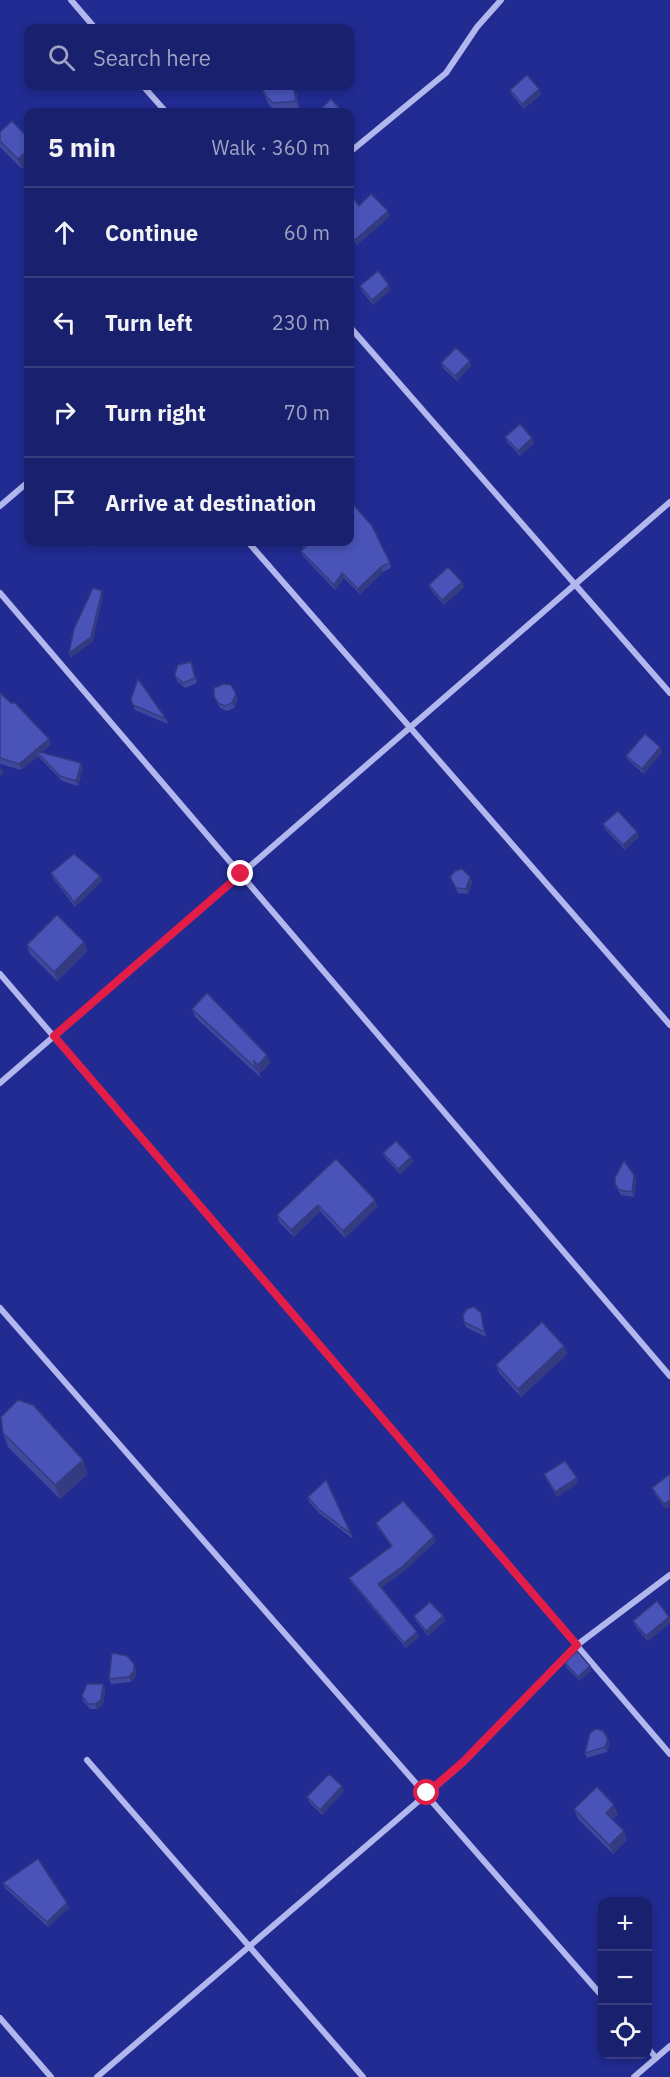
<!DOCTYPE html>
<html lang="en">
<head>
<meta charset="utf-8">
<style>
	:root { --surface:#19206d; --page:#222872; --text:#f1f3f6; --muted:#9fa3c2; --line:#373e80 }
	body { margin:0; font-family:"IBM Plex Sans",sans-serif; background:var(--page); color:var(--text) }
	.controls { position:absolute; right:18px; bottom:18px; display:grid; overflow:hidden; border-radius:12px; box-shadow:0 3px 9px #0003 }
	.controls button { width:54px; height:54px; display:grid; place-items:center; padding:0; border:0; border-bottom:2px solid var(--line); background:var(--surface); color:var(--text); font:30px sans-serif }
	.stop { position:absolute; width:18px; height:18px; margin:-14px; border:4px solid #e11d48; border-radius:50%; background:#fff }
	.stop.end { background:#e11d48; border-color:#fff; box-shadow:0 2px 6px #0008 }
	.list { margin:0; padding:0; list-style:none }
	h2 { display:flex; justify-content:space-between; align-items:center; height:78px; margin:0; padding:0 24px; font-size:26px }
	h2 small { font-size:20px; font-weight:400; color:var(--muted) }
	.list li { display:grid; grid-template-columns:39px 1fr auto; gap:18px; align-items:center; box-sizing:border-box; height:90px; padding:0 24px; border-top:2px solid var(--line) }
	.list b { display:block; font-size:22px; white-space:nowrap }
	.list em { font-size:20px; font-style:normal; color:var(--muted) }
	.icon { flex:none; width:33px; height:33px; fill:none; stroke:currentColor; stroke-width:2; stroke-linecap:round; stroke-linejoin:round }
	.map { position:relative; flex:none; width:670px; height:2077px; overflow:hidden }
	.search { position:absolute; background:var(--surface); box-shadow:0 3px 9px #0003; left:24px; top:24px; width:330px; height:66px; display:flex; align-items:center; gap:15px; box-sizing:border-box; padding:0 21px; border-radius:12px; color:var(--muted); font-size:22px }
	.panel { position:absolute; background:var(--surface); box-shadow:0 3px 9px #0003; left:24px; top:108px; width:330px; height:438px; border-radius:12px }
	.map>svg:first-child { display:block }
	.lines { fill:none; stroke-linecap:round; stroke-linejoin:round }
	.minor { stroke:#b2b8ed; stroke-width:6 }
	.wall { fill:#40489e }
	.shaded-wall { fill:#343b81 }
	.building { fill:#4a54b8; stroke:#343b81; stroke-width:1.5 }
	.route { stroke:#e11d48; stroke-width:8 }
</style>
</head>
<body>
<div class="map">
<svg width="670" height="2077" viewBox="0 0 670 2077">
	<rect width="100%" height="100%" fill="#212b91"/>
	<g class="lines">
		<!-- minor -->
		<g class="minor">
			<path d="M71,0L95,28"/>
			<path d="M143,86L166,112"/>
			<path d="M350,152L446,73L477,27L501,0"/>
			<path d="M350,327L670,693"/>
			<path d="M0,506L28,482"/>
			<path d="M248,542L670,1025"/>
			<path d="M0,593L670,1376"/>
			<path d="M0,974L670,1754"/>
			<path d="M0,1083L670,502"/>
			<path d="M0,1308L602,1996"/>
			<path d="M87,1760L363,2077"/>
			<path d="M0,2018L51,2077"/>
			<path d="M648,2048L656,2058"/>
			<path d="M97,2077L463,1763L577,1645L670,1575"/>
			<path d="M634,2077L670,2046"/>
		</g>
	</g>
	<!-- wall -->
	<g class="wall">
		<path d="M260,86L296,92L300,111L277,112L269,105Z"/>
		<path d="M510,90L541,94L524,109L512,95Z"/>
		<path d="M0,132L28,138V163L22,169L0,147Z"/>
		<path d="M350,193L359,206L390,216L357,245L350,235Z"/>
		<path d="M360,286L391,290L373,305L362,291Z"/>
		<path d="M441,363L471,366L457,381L443,368Z"/>
		<path d="M505,437L532,438L534,443L520,456L507,442Z"/>
		<path d="M82,542H96L89,547Z"/>
		<path d="M298,542H350L390,563L391,568L383,572L360,594L344,578L335,590L303,556L301,551L304,548Z"/>
		<path d="M462,582L464,587L444,605L431,590L429,585Z"/>
		<path d="M191,662L197,683L185,688L177,681L175,676Z"/>
		<path d="M0,693L49,739L51,745L42,752L83,768L78,786L62,781L38,756L21,770L0,764Z"/>
		<path d="M214,696L238,699L234,708L227,711L220,708Z"/>
		<path d="M131,699L166,719L168,724L135,710Z"/>
		<path d="M662,752L644,774L628,760L626,756Z"/>
		<path d="M603,824L637,832L639,837L625,850L605,829Z"/>
		<path d="M51,873L100,876L102,881L75,907L53,878Z"/>
		<path d="M450,877H470L472,882L468,894L458,893Z"/>
		<path d="M84,942L87,951L57,981L30,954L27,945Z"/>
		<path d="M192,1009L270,1063L261,1073L258,1069L261,1078L195,1017Z"/>
		<path d="M383,1153L411,1157L413,1162L400,1174L385,1158Z"/>
		<path d="M336,1159L375,1200L377,1207L345,1238L320,1211L294,1237L279,1222L277,1215Z"/>
		<path d="M634,1175L636,1180L634,1197L621,1195L617,1189L615,1184Z"/>
		<path d="M482,1318L486,1337L466,1327L464,1322Z"/>
		<path d="M564,1346L567,1354L521,1397L499,1373L496,1365Z"/>
		<path d="M3,1433L88,1474L60,1499L8,1447Z"/>
		<path d="M544,1474L578,1483L557,1497L546,1479Z"/>
		<path d="M670,1474V1506L666,1509L654,1493L652,1488Z"/>
		<path d="M308,1497L351,1534L353,1539L319,1513L309,1502Z"/>
		<path d="M376,1523L436,1541L404,1571L381,1588L419,1637L406,1648L351,1582L349,1578L391,1546L378,1528Z"/>
		<path d="M414,1616H443L445,1621L428,1636L416,1621Z"/>
		<path d="M669,1617L670,1623L648,1641L635,1626L633,1621Z"/>
		<path d="M565,1663L590,1666L591,1671L580,1681L567,1668Z"/>
		<path d="M134,1664L136,1669V1676L131,1682L111,1684L109,1679Z"/>
		<path d="M103,1684L105,1689L103,1705L97,1709H90L83,1701L82,1696Z"/>
		<path d="M610,1744L607,1752L587,1758L585,1753Z"/>
		<path d="M344,1791L322,1815L309,1802L307,1797Z"/>
		<path d="M574,1809L618,1814L613,1819L624,1831L627,1840L613,1854L578,1819Z"/>
		<path d="M3,1883L69,1908L48,1927L5,1888Z"/>
	</g>
	<!-- shaded-wall -->
	<g class="shaded-wall">
		<path d="M293,86L296,92L300,111L296,101Z"/>
		<path d="M539,89L541,94L524,109L522,104Z"/>
		<path d="M28,150V163L22,169L18,159Z"/>
		<path d="M388,211L390,216L357,245L355,240Z"/>
		<path d="M389,285L391,290L373,305L372,300Z"/>
		<path d="M470,361L471,366L457,381L455,376Z"/>
		<path d="M532,438L534,443L520,456L518,451Z"/>
		<path d="M87,542H96L89,547Z"/>
		<path d="M381,567L383,572L360,594L358,589Z"/>
		<path d="M342,573L344,578L335,590L334,585Z"/>
		<path d="M462,582L464,587L444,605L442,600Z"/>
		<path d="M102,591L103,596L93,642L70,658L69,653Z"/>
		<path d="M236,694L238,699L234,708L232,703Z"/>
		<path d="M49,739L51,745L40,754L36,751L38,756L21,770L19,764Z"/>
		<path d="M660,747L662,752L644,774L642,769Z"/>
		<path d="M81,763L83,768L78,786L76,781Z"/>
		<path d="M1,767L4,773L0,776V768Z"/>
		<path d="M637,832L639,837L625,850L623,845Z"/>
		<path d="M100,876L102,881L75,907L74,902Z"/>
		<path d="M470,877L472,882L468,894L466,889Z"/>
		<path d="M84,942L87,951L57,981L54,972Z"/>
		<path d="M267,1055L270,1063L261,1073L258,1065Z"/>
		<path d="M411,1157L413,1162L400,1174L398,1169Z"/>
		<path d="M634,1175L636,1180L634,1197L632,1192Z"/>
		<path d="M375,1200L377,1207L345,1238L343,1231Z"/>
		<path d="M318,1205L320,1211L294,1237L291,1230Z"/>
		<path d="M564,1346L567,1354L521,1397L518,1389Z"/>
		<path d="M83,1460L88,1474L60,1499L55,1485Z"/>
		<path d="M577,1478L578,1483L557,1497L555,1492Z"/>
		<path d="M670,1500V1506L666,1509L664,1504Z"/>
		<path d="M434,1536L436,1541L404,1571L380,1589L378,1584Z"/>
		<path d="M443,1616L445,1621L428,1636L426,1631Z"/>
		<path d="M669,1617L670,1623L648,1641L646,1636Z"/>
		<path d="M417,1632L419,1637L406,1648L404,1643Z"/>
		<path d="M134,1664L136,1669V1676L131,1682L129,1677Z"/>
		<path d="M590,1666L591,1671L580,1681L578,1677Z"/>
		<path d="M103,1684L105,1689L103,1705L97,1709L95,1704Z"/>
		<path d="M608,1739L610,1744L607,1752L605,1747Z"/>
		<path d="M342,1786L344,1791L322,1815L320,1810Z"/>
		<path d="M614,1805L618,1814L610,1822L606,1813Z"/>
		<path d="M624,1831L627,1840L613,1854L609,1845Z"/>
		<path d="M67,1903L69,1908L48,1927L47,1922Z"/>
	</g>
	<!-- building -->
	<g class="building">
		<path d="M527,75L539,89L522,104L510,90Z"/>
		<path d="M261,86H293L296,101L273,103L266,96Z"/>
		<path d="M331,99L343,112H318Z"/>
		<path d="M12,121L28,138V150L18,159L0,141V132Z"/>
		<path d="M350,193L359,206L371,194L388,211L355,240L350,233Z"/>
		<path d="M378,271L389,285L372,300L360,286Z"/>
		<path d="M456,348L470,361L455,376L441,363Z"/>
		<path d="M520,424L532,438L518,451L505,437Z"/>
		<path d="M350,501L372,526L390,563L381,567L358,589L342,573L334,585L301,551L306,547L301,542H350Z"/>
		<path d="M448,567L462,582L442,600L429,585Z"/>
		<path d="M93,588L102,591L91,637L69,653L74,629Z"/>
		<path d="M191,662L195,678L183,683L175,676L176,670L178,665Z"/>
		<path d="M138,679L166,719L133,705L131,699Z"/>
		<path d="M224,684L231,685L236,694L232,703L225,706L218,703L214,696V688Z"/>
		<path d="M0,693L11,703H15L49,739L19,764L0,758Z"/>
		<path d="M645,734L660,747L642,769L626,756Z"/>
		<path d="M36,751L81,763L76,781L60,776Z"/>
		<path d="M618,811L637,832L623,845L603,824Z"/>
		<path d="M74,854L100,876L74,902L51,873Z"/>
		<path d="M462,869L470,877L466,889L456,888L450,877L455,871Z"/>
		<path d="M57,915L84,942L54,972L27,945Z"/>
		<path d="M207,993L267,1055L258,1065L253,1060L258,1070L192,1009Z"/>
		<path d="M396,1141L411,1157L398,1169L383,1153Z"/>
		<path d="M336,1159L375,1200L343,1231L318,1205L291,1230L277,1215Z"/>
		<path d="M624,1161L634,1175L632,1192L619,1190L615,1184V1178Z"/>
		<path d="M474,1307L481,1313L484,1332L464,1322L463,1315L467,1309Z"/>
		<path d="M542,1322L564,1346L518,1389L496,1365Z"/>
		<path d="M18,1400L33,1405L83,1460L55,1485L3,1433L1,1417Z"/>
		<path d="M565,1461L577,1478L555,1492L544,1474Z"/>
		<path d="M670,1474V1500L664,1504L652,1488Z"/>
		<path d="M326,1480L351,1534L317,1508L308,1497Z"/>
		<path d="M403,1501L434,1536L403,1566L378,1584L417,1632L404,1643L349,1578L392,1546L376,1523Z"/>
		<path d="M657,1601L669,1617L646,1636L633,1621Z"/>
		<path d="M430,1602L443,1616L426,1631L414,1616Z"/>
		<path d="M577,1651L590,1666L578,1677L565,1663Z"/>
		<path d="M112,1653L127,1656L134,1664V1671L129,1677L109,1679Z"/>
		<path d="M87,1684H103L101,1700L95,1704H88L82,1696Z"/>
		<path d="M596,1729L603,1731L608,1739L605,1747L585,1753L590,1733Z"/>
		<path d="M329,1774L342,1786L320,1810L307,1797Z"/>
		<path d="M597,1787L614,1805L606,1813L624,1831L609,1845L574,1809Z"/>
		<path d="M38,1859L67,1903L47,1922L3,1883Z"/>
	</g>
	<g class="lines">
		<!-- route -->
		<path class="route" d="M241,874L54,1036L577,1645L463,1762L427,1793"/>
	</g>
</svg>
<div class="controls">
<button>+</button>
<button>−</button>
<button><svg class="icon" aria-label="locate" viewBox="0 0 24 24"><circle cx="12" cy="12" r="6"/><path d="M12 2v4M12 18v4M2 12h4M18 12h4"/></svg></button>
</div>
<div class="stop" style="left:427px;top:1793px"></div>
<div class="stop end" style="left:241px;top:874px"></div>
<div class="search"><svg class="icon" aria-label="search" viewBox="0 0 24 24"><circle cx="10" cy="10" r="6"/><path d="M15 15l6 6"/></svg>Search here</div>
<section class="panel">
<h2>5 min<small>Walk · 360 m</small></h2>
<ul class="list">
<li><svg class="icon" aria-label="ahead" viewBox="0 0 24 24"><path d="M12 20V5M6 11l6-6 6 6"/></svg><div><b>Continue</b></div><em>60 m</em></li>
<li><svg class="icon" aria-label="left" viewBox="0 0 24 24"><path d="M17 20v-9H6M10 6l-5 5 5 5"/></svg><div><b>Turn left</b></div><em>230 m</em></li>
<li><svg class="icon" aria-label="right" viewBox="0 0 24 24"><path d="M7 20v-9h11M14 6l5 5-5 5"/></svg><div><b>Turn right</b></div><em>70 m</em></li>
<li><svg class="icon" aria-label="arrive" viewBox="0 0 24 24"><path d="M6 21V4h12l-3 4 3 4H6"/></svg><div><b>Arrive at destination</b></div></li>
</ul>
</section>
</div>
</body>
</html>
